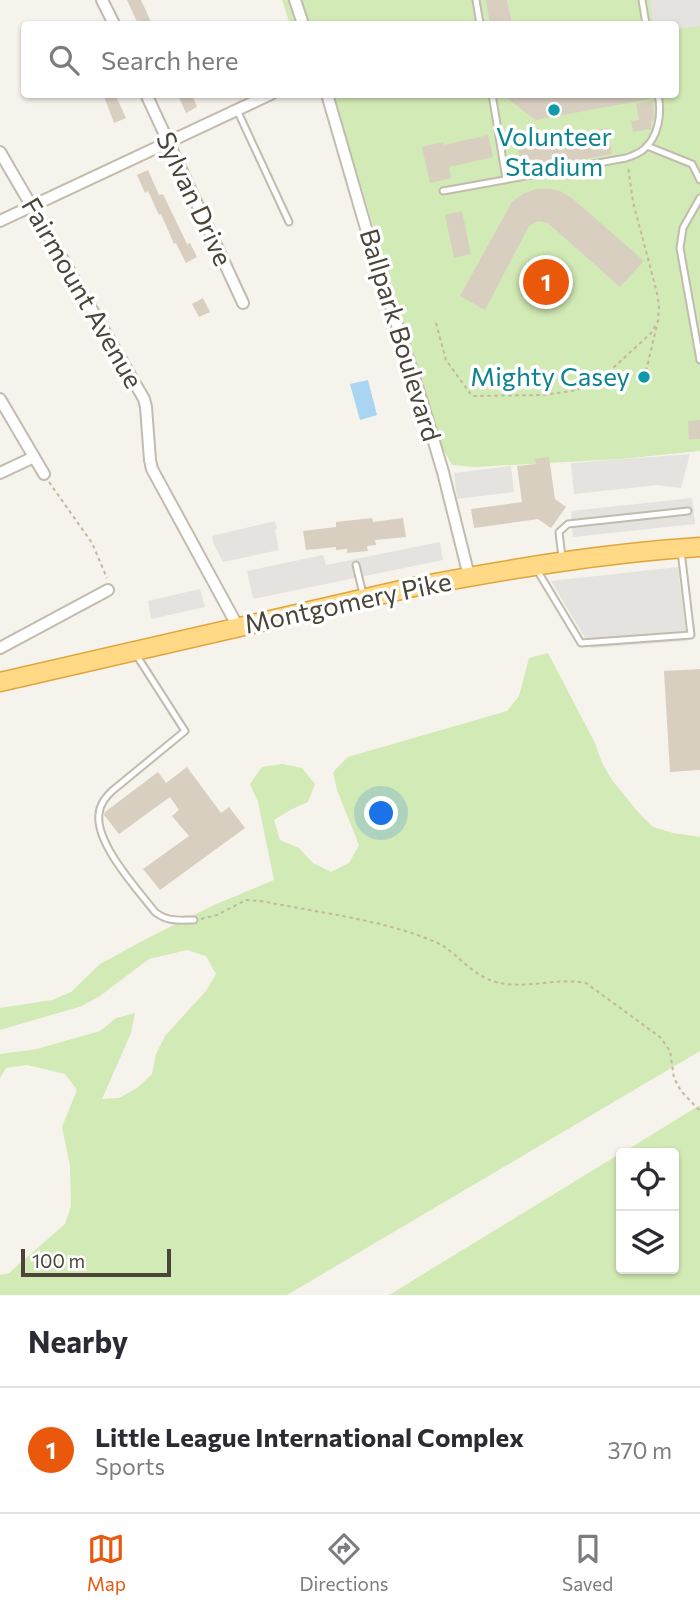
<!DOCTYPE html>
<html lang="en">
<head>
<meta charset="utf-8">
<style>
	:root { --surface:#fff; --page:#f7f7f7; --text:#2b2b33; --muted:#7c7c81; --line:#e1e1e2; --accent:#ea580c }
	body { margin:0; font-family:Commissioner,sans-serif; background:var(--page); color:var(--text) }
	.controls { position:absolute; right:21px; bottom:21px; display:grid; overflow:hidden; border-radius:7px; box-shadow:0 2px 5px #0004 }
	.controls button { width:63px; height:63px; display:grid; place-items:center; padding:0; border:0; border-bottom:2px solid var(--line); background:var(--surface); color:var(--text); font:35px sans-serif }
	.scale { position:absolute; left:21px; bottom:18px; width:150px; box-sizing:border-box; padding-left:7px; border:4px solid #4b4439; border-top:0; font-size:19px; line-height:24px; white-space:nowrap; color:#4b4439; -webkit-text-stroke:5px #fff; paint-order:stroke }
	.you { position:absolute; left:382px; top:814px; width:24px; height:24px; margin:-18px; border:5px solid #fff; border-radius:50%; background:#1a73e8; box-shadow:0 0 0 10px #1a73e833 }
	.badge { display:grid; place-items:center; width:46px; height:46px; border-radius:50%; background:var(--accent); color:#fff; font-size:23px; font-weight:700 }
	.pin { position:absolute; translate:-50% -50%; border:4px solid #fff; box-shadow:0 2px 7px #0006 }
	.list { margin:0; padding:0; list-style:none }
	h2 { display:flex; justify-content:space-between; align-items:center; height:91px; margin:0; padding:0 28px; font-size:30px }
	h2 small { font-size:23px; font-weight:400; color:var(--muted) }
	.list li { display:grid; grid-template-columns:46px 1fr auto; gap:21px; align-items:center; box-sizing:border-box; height:126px; padding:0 28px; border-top:2px solid var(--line) }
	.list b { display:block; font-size:26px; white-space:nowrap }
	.list p { margin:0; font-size:23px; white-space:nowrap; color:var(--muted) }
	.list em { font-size:23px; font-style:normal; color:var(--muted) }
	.icon { flex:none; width:38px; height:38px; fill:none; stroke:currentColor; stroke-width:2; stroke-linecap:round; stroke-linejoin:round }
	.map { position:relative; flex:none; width:700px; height:1295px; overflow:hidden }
	.search { position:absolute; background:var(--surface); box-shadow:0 2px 5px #0004; left:21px; right:21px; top:21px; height:77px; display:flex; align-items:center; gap:18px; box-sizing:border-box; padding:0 24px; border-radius:7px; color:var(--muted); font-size:26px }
	.sheet { height:217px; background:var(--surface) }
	nav { display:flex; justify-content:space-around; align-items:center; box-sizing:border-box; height:98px; border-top:2px solid var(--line); background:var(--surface); font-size:19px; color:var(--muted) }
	nav a { display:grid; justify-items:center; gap:4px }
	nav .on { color:var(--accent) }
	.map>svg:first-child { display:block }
	.green { fill:#d2eab5 }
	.parking { fill:#e5e3e0 }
	.water { fill:#a9d4f2 }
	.building { fill:#d8cfc1 }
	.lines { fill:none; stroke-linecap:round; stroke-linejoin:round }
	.service-casing { stroke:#c2bbae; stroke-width:9 }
	.minor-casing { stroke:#c2bbae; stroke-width:14 }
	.trunk-casing { stroke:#e0a43c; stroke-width:21 }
	.path { stroke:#c4b79f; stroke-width:2; stroke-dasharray:3.5 3.5; stroke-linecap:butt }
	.service { stroke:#fff; stroke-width:5 }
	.minor { stroke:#fff; stroke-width:10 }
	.trunk { stroke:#ffd985; stroke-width:18 }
	.culture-dot { fill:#0f9aa8; stroke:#fff; stroke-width:2.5 }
	.labels { text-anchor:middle; stroke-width:7; stroke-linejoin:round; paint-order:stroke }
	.culture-label { font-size:26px; fill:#0d838f; stroke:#fff }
	.street-label { font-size:26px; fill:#4b4439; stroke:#fff }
</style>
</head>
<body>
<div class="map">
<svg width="700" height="1295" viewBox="0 0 700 1295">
	<rect width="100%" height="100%" fill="#f6f3ec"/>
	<!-- green -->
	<g class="green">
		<path d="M282,0H700V451L621,459L475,467L452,465L443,449L339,116L327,95L676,94V24H290Z"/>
		<path d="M548,653L595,743L602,763L612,780L638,812L653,827L673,833L700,837V1051L287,1295H0V1275L9,1273L65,1224L71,1206L70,1166L62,1127L77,1090L65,1074L27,1065L6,1068L0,1078V1054L37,1049L100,1031L116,1018L135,1013L131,1033L102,1099L119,1098L137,1088L152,1074L156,1054L165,1036L206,991L216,974L206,956L187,950L149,959L100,996L82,1006L0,1030V1008L52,1000L71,992L100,964L148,938L214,905L274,880L258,802L250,784L262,767L282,764L302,768L315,784L308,802L290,810L274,820L280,840L299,848L313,863L331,872L349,863L359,845L337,790L333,772L348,757L507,711L519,696L529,658Z"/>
		<path d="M700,1105V1295H389L621,1153V1269H674V1153H622Z"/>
	</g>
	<!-- parking -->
	<g class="parking">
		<path d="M650,0H700V26L676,29V24H653Z"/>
		<path d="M690,454L681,488L658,485L574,494L571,463Z"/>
		<path d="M511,466L514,492L457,499L454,473Z"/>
		<path d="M692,498L695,524L573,537L571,511Z"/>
		<path d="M275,521L277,528L275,530L279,550L223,562L213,543L212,536Z"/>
		<path d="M440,542L443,560L253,599L247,571L323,555L326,565Z"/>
		<path d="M678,567L687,641L591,648L551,581Z"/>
		<path d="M200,589L205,607L151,619L148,601Z"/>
	</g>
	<!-- water -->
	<path class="water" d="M368,380L377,415L360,420L350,384Z"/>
	<!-- building -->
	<g class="building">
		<path d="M127,0H141L152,24H138Z"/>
		<path d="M486,0H507L512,24H490Z"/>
		<path d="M103,94H115L126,118L114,123Z"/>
		<path d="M186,94H192L197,107L186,113L179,98Z"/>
		<path d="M501,94H537L543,98L563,94H648L649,99L536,120Z"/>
		<path d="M653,101L654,116L653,121H651V129L633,132L631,121L639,120L636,104Z"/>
		<path d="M607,128L612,154L522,171L517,145Z"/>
		<path d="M488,135L493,157L449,167L451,178L430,183L422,147L443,142L444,145Z"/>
		<path d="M148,170L159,195L163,194L187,244L190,243L197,257L186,263L176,243L174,244L161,214L159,215L148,191L145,193L137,175Z"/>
		<path d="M536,189H549L560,191L573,199L644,261L620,287L548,223L538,221L529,226L485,310L460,296L512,202L523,194Z"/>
		<path d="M462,211L471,254L454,258L445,215Z"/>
		<path d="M203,298L210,312L199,317L192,304Z"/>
		<path d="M700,420V439H689L688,421Z"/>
		<path d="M549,457L555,499L566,507L551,528L538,519L474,528L471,509L522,502L517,466L536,464L535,459Z"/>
		<path d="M372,518L373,522L403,518L406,537L375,540L376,545L367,546L368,551L347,553V549L336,550V547L306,550L303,531L336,527V522Z"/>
		<path d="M700,669V770L670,772L664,671Z"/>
		<path d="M187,767L221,813L229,807L245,828L160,890L143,869L189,836L172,816L179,810L170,797L119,834L104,815L105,812L158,772L166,783Z"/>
	</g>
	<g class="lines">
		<!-- service casing -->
		<g class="service-casing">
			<g id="service">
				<path d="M476,0L480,24"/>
				<path d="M642,0L646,24"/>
				<path d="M492,94L506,179"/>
				<path d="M237,110L289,222"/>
				<path d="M647,146L692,164L700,180"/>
				<path d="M443,191L626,158C632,156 638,154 643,150C659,137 662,113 658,94"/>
				<path d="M700,198L683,228L680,248L700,360"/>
				<path d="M562,558L559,532L568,524L688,511"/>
				<path d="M356,565L363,594"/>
				<path d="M537,570L581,643L691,635L681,551"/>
				<path d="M135,653L185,731L112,791C105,798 100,804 99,814C95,843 137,889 155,912C168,922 178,920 194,920"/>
			</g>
		</g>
		<!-- minor casing -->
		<g class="minor-casing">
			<g id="minor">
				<path d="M102,0L114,24"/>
				<path d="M295,0L303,24"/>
				<path d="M146,94L243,303"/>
				<path d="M327,94L370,242L423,405L443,472L469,576"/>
				<path d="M0,152L144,399L146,407L150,460L152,469L238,627"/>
				<path d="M0,221L271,94"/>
				<path d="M0,399L44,474"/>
				<path d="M0,473L34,457"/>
				<path d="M0,648L108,590"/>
			</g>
		</g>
		<!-- trunk casing -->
		<g class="trunk-casing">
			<path id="trunk" d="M0,682L414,587C509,569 604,553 700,547"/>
		</g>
		<!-- path -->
		<g class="path">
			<path d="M436,323L446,360L472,396L543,395L577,390L611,370L651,333L658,321L659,306L657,293L633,202L628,167"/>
			<path d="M646,371L657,325"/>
			<path d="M49,482L92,543L107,578"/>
			<path d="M201,919L217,915L246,900L261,901C315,912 371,918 423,937C430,940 437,942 443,946C460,957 475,977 496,982C526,990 556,977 586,983L660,1037L670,1051L674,1078L681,1091L700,1111"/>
		</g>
		<!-- service -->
		<use href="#service" class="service"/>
		<!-- minor -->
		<use href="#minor" class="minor"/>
		<!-- trunk -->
		<use href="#trunk" class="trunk"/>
	</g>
	<!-- markers -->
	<g class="culture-dot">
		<circle cx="554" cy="110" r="7"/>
		<circle cx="644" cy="377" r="7"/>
	</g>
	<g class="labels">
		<!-- culture labels -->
		<g class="culture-label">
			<text x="554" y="146">Volunteer<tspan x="554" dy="30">Stadium</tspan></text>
			<text x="630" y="386" text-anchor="end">Mighty Casey</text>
		</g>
		<!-- street labels -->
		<g class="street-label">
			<text transform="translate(194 199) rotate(65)" y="9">Sylvan Drive</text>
			<text transform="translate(82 293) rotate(60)" y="9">Fairmount Avenue</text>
			<text transform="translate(400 335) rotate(73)" y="9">Ballpark Boulevard</text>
			<text transform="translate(348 603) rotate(-12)" y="9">Montgomery Pike</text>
		</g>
	</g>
</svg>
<div class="controls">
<button><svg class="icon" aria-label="locate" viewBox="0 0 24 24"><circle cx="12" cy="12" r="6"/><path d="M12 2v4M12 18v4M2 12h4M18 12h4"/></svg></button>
<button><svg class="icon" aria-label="layers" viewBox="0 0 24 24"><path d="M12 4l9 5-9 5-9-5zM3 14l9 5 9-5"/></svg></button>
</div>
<div class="scale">100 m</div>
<div class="you"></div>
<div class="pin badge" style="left:546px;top:282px">1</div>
<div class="search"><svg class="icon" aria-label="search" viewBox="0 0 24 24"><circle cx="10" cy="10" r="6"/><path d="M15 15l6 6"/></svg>Search here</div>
</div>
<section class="sheet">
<h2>Nearby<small></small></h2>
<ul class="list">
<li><span class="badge">1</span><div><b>Little League International Complex</b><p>Sports</p></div><em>370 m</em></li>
</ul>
</section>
<nav>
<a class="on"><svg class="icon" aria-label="map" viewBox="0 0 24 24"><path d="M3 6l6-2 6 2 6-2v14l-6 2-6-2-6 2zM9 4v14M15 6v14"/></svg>Map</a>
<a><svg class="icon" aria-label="directions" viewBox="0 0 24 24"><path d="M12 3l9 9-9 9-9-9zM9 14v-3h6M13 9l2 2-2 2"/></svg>Directions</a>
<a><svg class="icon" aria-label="saved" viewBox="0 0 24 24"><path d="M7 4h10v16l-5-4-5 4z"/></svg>Saved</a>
</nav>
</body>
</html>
